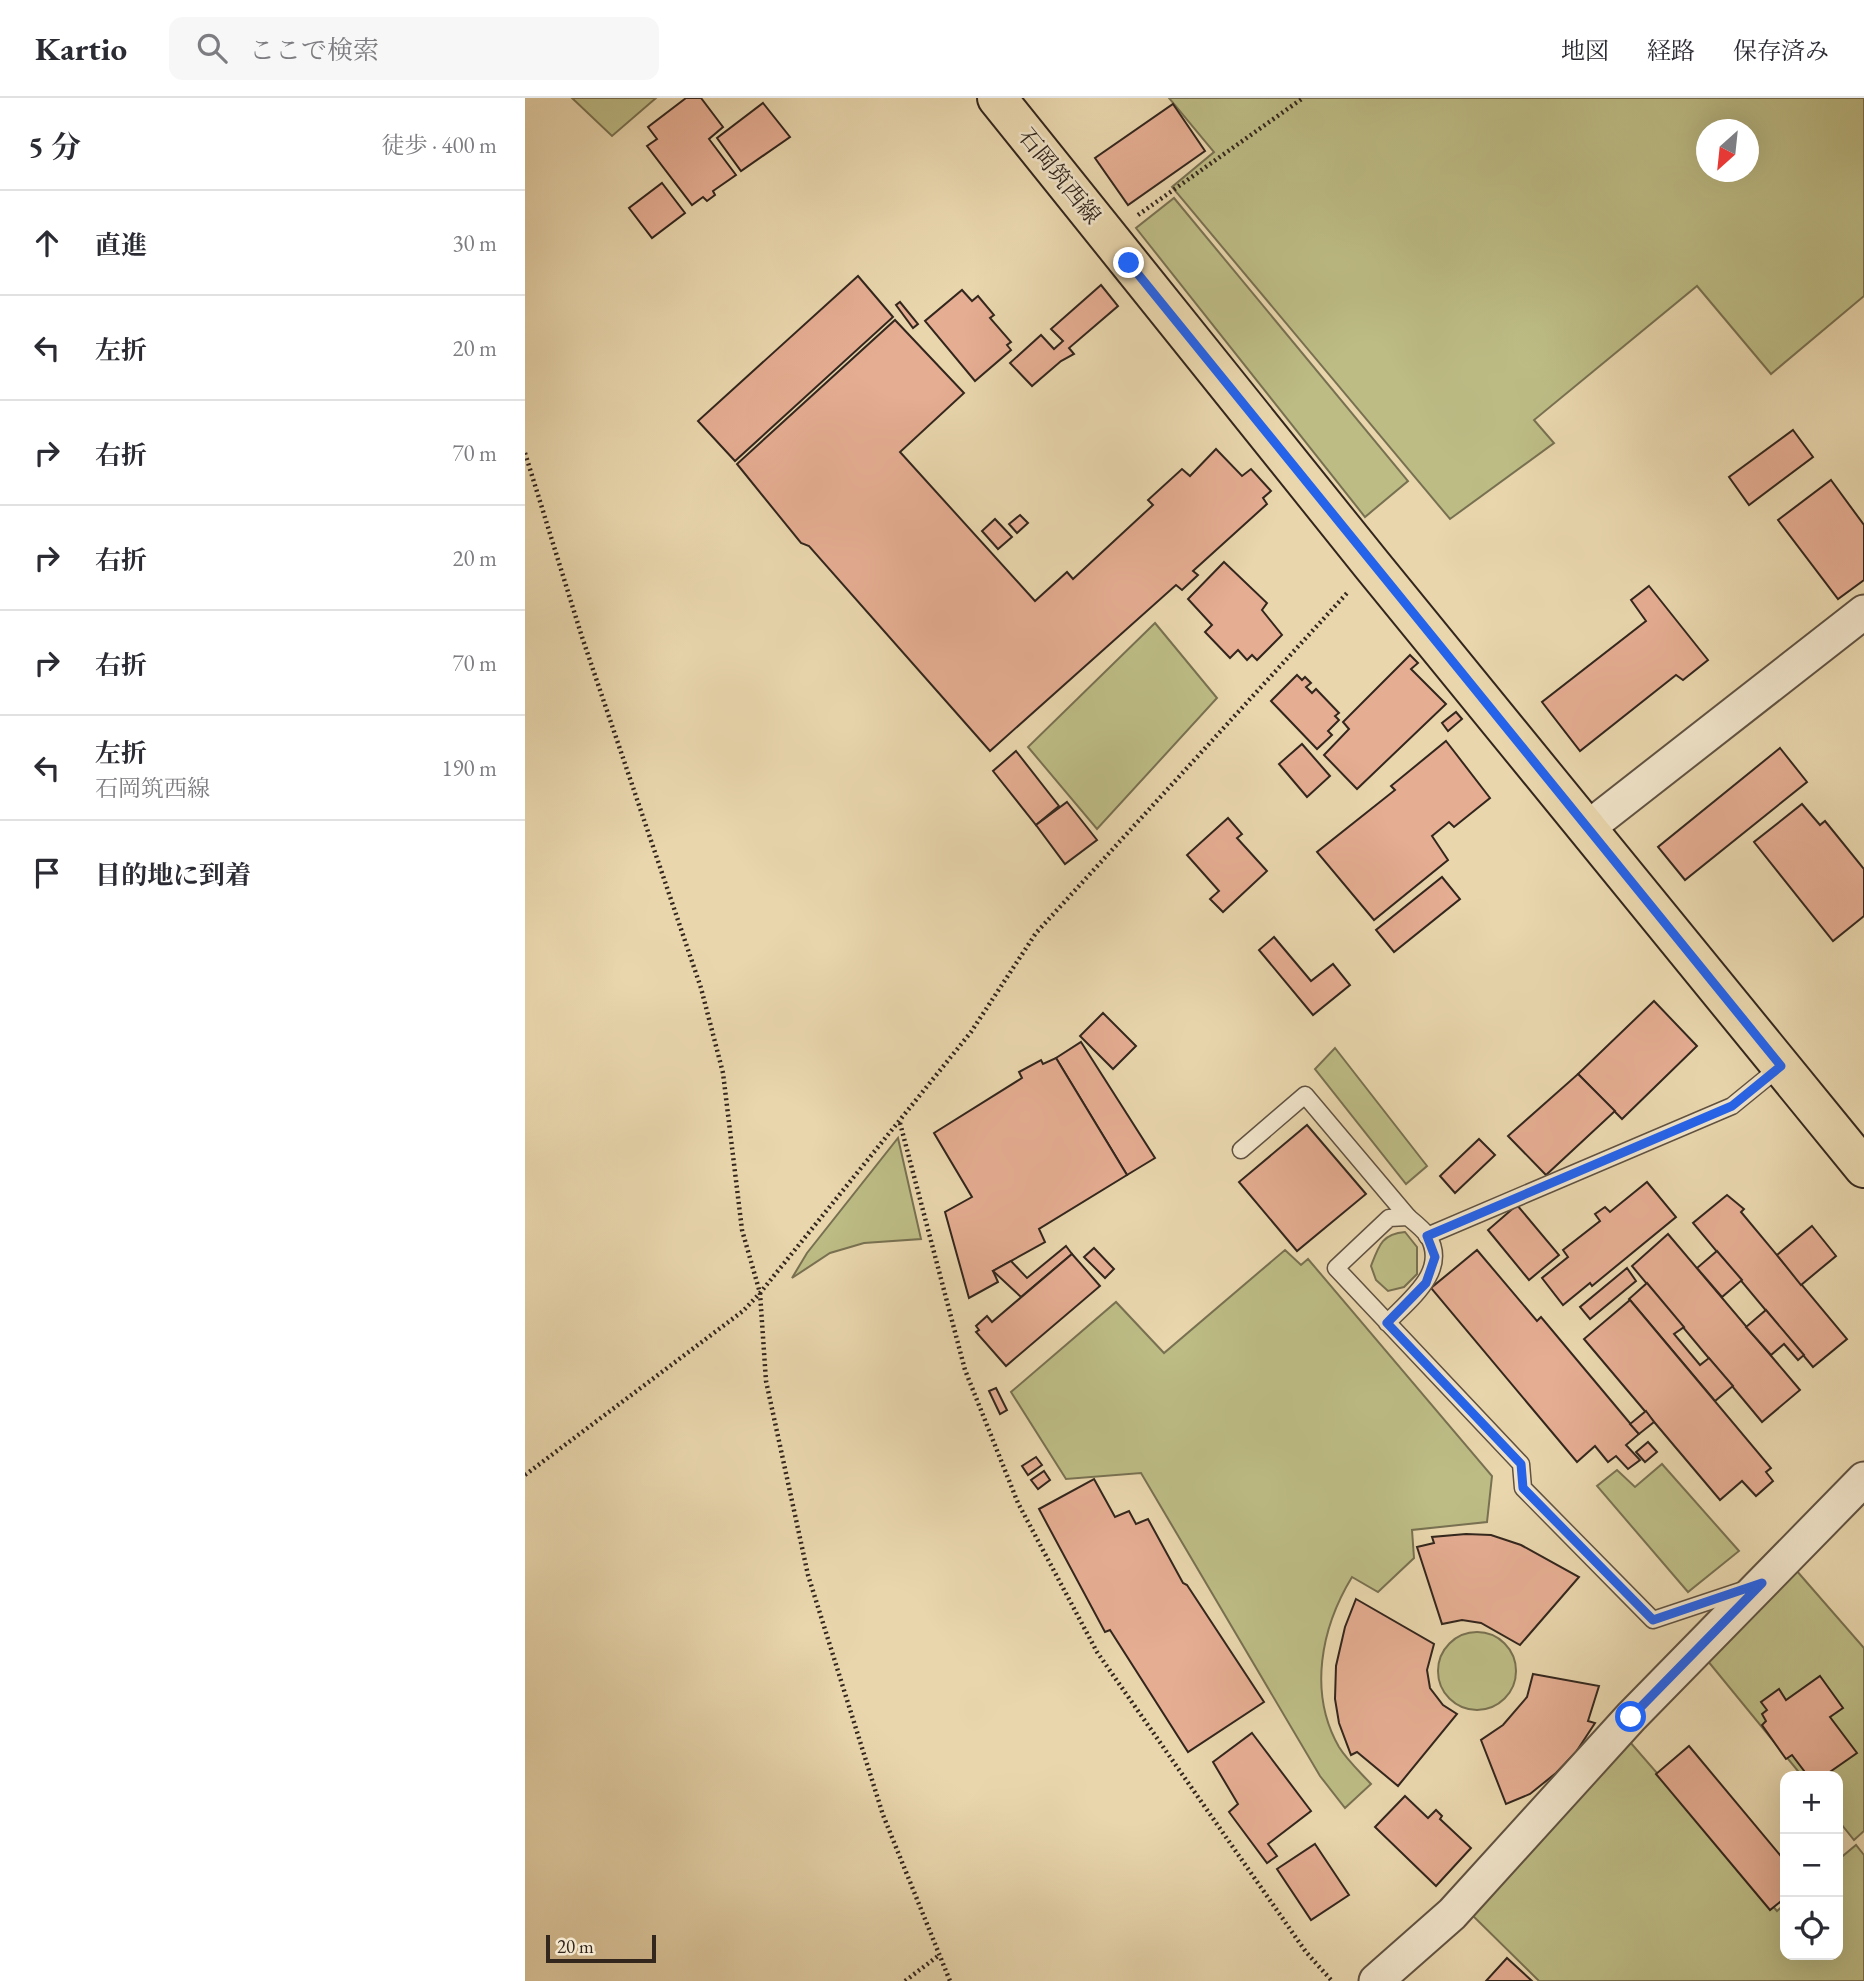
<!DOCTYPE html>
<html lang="ja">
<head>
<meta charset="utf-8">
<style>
	:root { --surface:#fff; --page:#f7f7f7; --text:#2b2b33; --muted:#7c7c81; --line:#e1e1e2 }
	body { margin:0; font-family:"EB Garamond","Noto Serif JP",serif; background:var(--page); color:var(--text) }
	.controls { position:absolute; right:21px; bottom:21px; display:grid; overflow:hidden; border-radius:14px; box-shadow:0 7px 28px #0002 }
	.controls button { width:63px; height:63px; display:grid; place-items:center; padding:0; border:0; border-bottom:2px solid var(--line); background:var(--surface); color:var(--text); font:35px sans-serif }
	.compass { position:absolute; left:1171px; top:21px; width:63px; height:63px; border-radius:50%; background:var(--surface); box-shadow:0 7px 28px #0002; rotate:207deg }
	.scale { position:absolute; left:21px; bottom:18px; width:110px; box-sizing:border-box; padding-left:7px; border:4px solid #33261d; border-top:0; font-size:19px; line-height:24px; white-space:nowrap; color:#33261d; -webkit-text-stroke:5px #f1e4ca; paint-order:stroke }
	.stop { position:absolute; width:21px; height:21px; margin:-16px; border:5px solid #2563eb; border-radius:50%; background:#fff }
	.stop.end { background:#2563eb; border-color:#fff; box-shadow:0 2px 7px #0008 }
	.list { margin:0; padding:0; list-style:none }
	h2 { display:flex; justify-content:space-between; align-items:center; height:91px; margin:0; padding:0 28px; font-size:30px }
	h2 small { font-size:23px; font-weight:400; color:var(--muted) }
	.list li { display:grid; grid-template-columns:46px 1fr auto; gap:21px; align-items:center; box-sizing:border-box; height:105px; padding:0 28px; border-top:2px solid var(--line) }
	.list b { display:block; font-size:26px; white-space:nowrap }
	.list p { margin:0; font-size:23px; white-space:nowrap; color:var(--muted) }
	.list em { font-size:23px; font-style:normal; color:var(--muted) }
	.icon { flex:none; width:38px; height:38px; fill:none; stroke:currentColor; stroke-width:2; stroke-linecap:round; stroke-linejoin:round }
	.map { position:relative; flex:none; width:1339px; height:1883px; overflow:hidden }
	header { display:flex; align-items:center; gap:42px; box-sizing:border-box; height:98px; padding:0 35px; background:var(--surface); border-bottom:2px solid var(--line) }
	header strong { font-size:33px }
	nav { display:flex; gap:38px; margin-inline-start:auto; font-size:24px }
	.search { width:490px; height:63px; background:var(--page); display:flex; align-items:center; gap:18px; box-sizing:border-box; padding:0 24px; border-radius:14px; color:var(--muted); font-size:26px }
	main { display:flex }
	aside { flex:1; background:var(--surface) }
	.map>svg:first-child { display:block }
	.green { fill:#bdbc85; stroke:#787151; stroke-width:2; fill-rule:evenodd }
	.building { fill:#e5ad92; stroke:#33261d; stroke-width:2 }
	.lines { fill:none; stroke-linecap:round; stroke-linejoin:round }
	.service-casing { stroke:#605241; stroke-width:19 }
	.minor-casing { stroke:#605241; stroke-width:37 }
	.primary-casing { stroke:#33261d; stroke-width:42 }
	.path { stroke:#33261d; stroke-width:4.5; stroke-dasharray:2 3.5; stroke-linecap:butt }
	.service { stroke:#f1e4ca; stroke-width:16 }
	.minor { stroke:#f1e4ca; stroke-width:33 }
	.primary { stroke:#e9d6ad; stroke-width:38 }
	.route { stroke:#2563eb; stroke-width:9 }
	.labels { text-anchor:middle; stroke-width:5; stroke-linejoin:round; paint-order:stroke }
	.street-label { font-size:23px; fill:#33261d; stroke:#f1e4ca }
</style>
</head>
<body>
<header>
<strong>Kartio</strong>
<div class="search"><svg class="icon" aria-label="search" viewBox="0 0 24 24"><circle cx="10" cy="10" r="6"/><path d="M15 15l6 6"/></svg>ここで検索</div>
<nav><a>地図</a><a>経路</a><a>保存済み</a></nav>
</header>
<main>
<aside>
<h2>5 分<small>徒歩 · 400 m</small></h2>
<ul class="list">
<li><svg class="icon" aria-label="ahead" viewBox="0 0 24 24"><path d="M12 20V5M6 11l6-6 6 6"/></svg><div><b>直進</b></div><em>30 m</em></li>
<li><svg class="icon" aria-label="left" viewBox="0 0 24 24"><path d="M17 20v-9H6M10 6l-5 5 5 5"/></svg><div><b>左折</b></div><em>20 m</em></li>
<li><svg class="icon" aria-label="right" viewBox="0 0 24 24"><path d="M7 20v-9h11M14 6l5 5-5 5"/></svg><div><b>右折</b></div><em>70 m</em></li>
<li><svg class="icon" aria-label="right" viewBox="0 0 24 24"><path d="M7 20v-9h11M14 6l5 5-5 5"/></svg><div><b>右折</b></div><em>20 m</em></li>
<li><svg class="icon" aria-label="right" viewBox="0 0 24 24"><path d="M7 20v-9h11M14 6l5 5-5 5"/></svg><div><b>右折</b></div><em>70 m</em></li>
<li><svg class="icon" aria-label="left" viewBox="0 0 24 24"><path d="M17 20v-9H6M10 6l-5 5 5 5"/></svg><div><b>左折</b><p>石岡筑西線</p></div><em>190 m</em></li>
<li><svg class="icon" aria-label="arrive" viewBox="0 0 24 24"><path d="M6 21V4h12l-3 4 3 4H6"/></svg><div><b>目的地に到着</b></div></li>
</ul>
</aside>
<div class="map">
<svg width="1339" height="1883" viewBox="0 0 1339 1883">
	<rect width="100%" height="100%" fill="#e9d6ad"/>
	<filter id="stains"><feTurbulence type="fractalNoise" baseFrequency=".00286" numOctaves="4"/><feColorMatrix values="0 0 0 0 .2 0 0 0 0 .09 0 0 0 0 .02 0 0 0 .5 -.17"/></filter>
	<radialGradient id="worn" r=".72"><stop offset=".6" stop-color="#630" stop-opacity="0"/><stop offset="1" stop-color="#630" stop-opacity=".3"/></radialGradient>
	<!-- green -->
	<g class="green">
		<path d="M47,0H131L87,38Z"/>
		<path d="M644,0H1339V198L1246,276L1172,188L1009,322L1029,345L925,421L647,89L689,54ZM1182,32H1224V74H1182Z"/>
		<path d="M649,100L883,383L840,419L611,130Z"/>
		<path d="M630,525L692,600L572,731L503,649Z"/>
		<path d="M810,950L902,1068L881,1086L790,971Z"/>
		<path d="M373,1040L396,1141L339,1145L305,1155L267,1180L282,1155Z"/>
		<path d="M880,1134L892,1149V1176L879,1189L863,1193L851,1182L846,1168C854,1147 857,1136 880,1134Z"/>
		<path d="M760,1152L776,1167L783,1161L967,1378L962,1424L887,1432L889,1460L853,1494L827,1479C796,1530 783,1595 814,1649C822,1662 835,1674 846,1686L820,1710L795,1678L616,1375L541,1381L486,1294L591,1204L639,1255Z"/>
		<path d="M1137,1366L1214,1453L1163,1494L1072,1388L1092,1372L1110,1389Z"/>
		<path d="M1271,1472L1339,1550V1733L1329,1742L1313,1722V1678H1277L1182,1562Z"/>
		<circle cx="952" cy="1573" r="39"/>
		<path d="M1098,1636L1252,1813L1260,1806V1857H1313V1762L1331,1747L1339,1757V1883H1014L942,1812Z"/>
	</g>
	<!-- building -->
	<g class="building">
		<path d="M161,0H176L198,29L184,41L211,77L188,93L190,97L182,103L178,99L167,107L122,48L132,41L123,29Z"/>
		<path d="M238,5L265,39L216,73L192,40Z"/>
		<path d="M648,6L680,53L603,107L570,60Z"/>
		<path d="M137,85L160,115L127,140L104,110Z"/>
		<path d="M333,178L368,219L210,363L173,323Z"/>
		<path d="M576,187L593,208L544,250L549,256L536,263L507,288L485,265L516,237L529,251L538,243L526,231Z"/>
		<path d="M437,192L447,203L453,198L469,217L465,220L486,244L482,247L486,252L450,283L400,223Z"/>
		<path d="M375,204L393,226L388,230L371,207Z"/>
		<path d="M370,222L439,295L375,354L510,503L542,474L548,481L628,407L623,402L657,371L665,378L691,351L717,378L726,371L746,393L738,400L742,406L668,473L673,477L657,492L651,487L465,653L284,448L276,445L212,366Z"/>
		<path d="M1268,332L1288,359L1224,407L1204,379Z"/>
		<path d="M1306,382L1339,427V482L1313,501L1253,422Z"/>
		<path d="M495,417L503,425L492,435L484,426Z"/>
		<path d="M470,421L487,439L473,451L457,433Z"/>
		<path d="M699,464L742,505L737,512L757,537L732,562L727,557L722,562L713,552L705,560L680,534L687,527L663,501Z"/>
		<path d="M1124,488L1183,562L1158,582L1151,577L1055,653L1017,604L1121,523L1106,502Z"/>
		<path d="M885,557L893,565L886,571L921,606L832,691L799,657L824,631L818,624Z"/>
		<path d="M772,577L777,582L780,579L786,585L781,589L787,595L791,591L814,615L810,618L814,622L803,633L807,637L792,651L746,603Z"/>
		<path d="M931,614L937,621L923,633L917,625Z"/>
		<path d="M921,643L965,700L929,729L924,724L907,738L923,762L849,822L792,754L870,692L866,688Z"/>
		<path d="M777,646L805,678L782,699L754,666Z"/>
		<path d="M1255,650L1282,684L1160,782L1133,749Z"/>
		<path d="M491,653L534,708L511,727L468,673Z"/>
		<path d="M542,704L572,742L540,766L511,727Z"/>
		<path d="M1277,706L1295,727L1300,723L1339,771V818L1308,843L1229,744Z"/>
		<path d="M703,720L717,736L712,740L742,773L698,814L685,801L694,793L662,757Z"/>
		<path d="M917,779L935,801L869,854L851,832Z"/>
		<path d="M749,839L786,883L808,866L825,887L788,917L734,852Z"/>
		<path d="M1129,903L1172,948L1097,1021L1053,976Z"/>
		<path d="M578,915L611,948L588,971L555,938Z"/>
		<path d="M556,944L630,1060L602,1077L531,960Z"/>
		<path d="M531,960L602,1077L514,1131L520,1144L468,1173L473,1184L444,1200L420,1114L447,1099L409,1035L497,980L494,974L516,962L518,966Z"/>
		<path d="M1053,976L1090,1013L1021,1077L983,1038Z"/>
		<path d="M782,1027L841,1096L772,1153L714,1084Z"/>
		<path d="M954,1041L970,1057L930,1095L915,1078Z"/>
		<path d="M1122,1084L1151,1119L1067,1188L1065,1185L1038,1207L1017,1180L1043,1159L1038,1152L1075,1123L1070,1116L1080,1109L1085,1114Z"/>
		<path d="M1202,1097L1219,1111L1216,1114L1322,1241L1288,1269L1168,1125Z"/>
		<path d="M992,1107L1034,1157L1004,1182L963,1132Z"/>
		<path d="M1287,1128L1311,1158L1276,1187L1252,1157Z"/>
		<path d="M1143,1136L1275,1292L1237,1324L1107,1168Z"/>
		<path d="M541,1148L547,1156L496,1199L468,1173L486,1163L502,1180Z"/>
		<path d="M569,1150L589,1171L580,1180L559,1159Z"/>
		<path d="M952,1152L1012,1223L1016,1219L1114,1336L1101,1347L1115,1362L1103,1371L1091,1358L1083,1364L1070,1348L1052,1364L906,1190Z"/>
		<path d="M1192,1153L1217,1182L1197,1199L1172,1170Z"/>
		<path d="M547,1156L575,1188L481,1268L451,1234L454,1232L451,1228L462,1218L467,1224Z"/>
		<path d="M1102,1170L1111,1183L1065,1221L1055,1209Z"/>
		<path d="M1122,1185L1159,1229L1149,1236L1175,1267L1184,1260L1208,1288L1190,1303L1104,1201Z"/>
		<path d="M1105,1202L1246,1370L1241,1374L1248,1383L1231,1398L1217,1383L1195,1402L1059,1241Z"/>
		<path d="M1241,1212L1279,1257L1273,1262L1259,1246L1246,1257L1221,1229Z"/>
		<path d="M471,1290L482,1312L475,1316L464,1293Z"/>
		<path d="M1121,1313L1129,1324L1114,1336L1105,1326Z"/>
		<path d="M1123,1344L1132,1354L1120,1364L1111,1354Z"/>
		<path d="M511,1359L517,1367L503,1377L497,1368Z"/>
		<path d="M519,1373L525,1382L513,1391L506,1382Z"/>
		<path d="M569,1381L590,1419L604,1413L611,1426L623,1421L658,1485L662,1487L739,1604L663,1654L585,1532L580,1534L514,1411Z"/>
		<path d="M941,1436L966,1437L996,1447L1054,1479L995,1547L956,1525L937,1522L917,1526L892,1449L909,1445L907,1439Z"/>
		<path d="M831,1501L909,1546L902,1572L905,1590L918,1607L932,1616L873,1688L832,1654L826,1657L814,1625L810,1601L811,1568L820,1529Z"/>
		<path d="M1008,1576L1074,1588L1063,1623L1070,1625L1051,1654L1031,1675L1005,1696L981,1706L956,1642L978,1627L1002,1599Z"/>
		<path d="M1295,1578L1318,1610L1305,1619L1332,1655L1299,1678H1283L1267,1657L1261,1661L1237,1627L1241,1623L1237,1616L1242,1612L1236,1604L1254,1591L1261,1602Z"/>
		<path d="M727,1635L786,1713L743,1746L752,1758L742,1765L704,1714L713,1706L688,1664Z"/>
		<path d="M1164,1648L1260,1763V1800L1245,1812L1131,1676Z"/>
		<path d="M880,1698L903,1720L911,1712L917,1718L915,1721L946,1750L911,1788L850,1729Z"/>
		<path d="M790,1746L824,1797L786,1822L752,1771Z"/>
		<path d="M982,1860L1007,1883H961Z"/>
	</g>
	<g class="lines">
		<!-- service casing -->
		<g class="service-casing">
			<g id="service">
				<path d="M716,1052L780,997L883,1119"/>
				<path d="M902,1138L1207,1008L1256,968"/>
				<path d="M862,1225C884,1202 924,1173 903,1138C898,1131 889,1124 883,1119L864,1120L811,1170L996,1366L998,1390L1128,1522L1221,1491"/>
			</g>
		</g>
		<!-- minor casing -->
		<g class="minor-casing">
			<g id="minor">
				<path d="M1064,729L1339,514"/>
				<path d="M851,1883L927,1816L1106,1619L1339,1381"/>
			</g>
		</g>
		<!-- primary casing -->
		<g class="primary-casing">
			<path id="primary" d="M472,0L847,467L1339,1070"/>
		</g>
		<!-- path -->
		<g class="path">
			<path d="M613,117L778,0"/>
			<path d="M0,355L57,539L176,890L198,975L217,1132L235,1195L241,1283L283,1477L358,1717L425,1883"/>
			<path d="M375,1025L440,1272L493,1405L572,1554L781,1854L807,1883"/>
			<path d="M0,1377L218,1213L235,1195L446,934L511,835L823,494"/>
			<path d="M380,1883L413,1858"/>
		</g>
		<!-- service -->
		<use href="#service" class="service"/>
		<!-- minor -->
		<use href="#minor" class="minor"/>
		<!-- primary -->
		<use href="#primary" class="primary"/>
	</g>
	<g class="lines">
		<!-- route -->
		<path class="route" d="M604,165L1256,968L1207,1008L902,1138L910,1159L901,1185L862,1225L996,1366L998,1390L1128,1522L1237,1485L1106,1619"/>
	</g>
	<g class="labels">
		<!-- street labels -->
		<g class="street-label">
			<text transform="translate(535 78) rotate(51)" y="8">石岡筑西線</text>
		</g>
	</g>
	<rect width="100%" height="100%" filter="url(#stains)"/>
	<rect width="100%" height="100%" fill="url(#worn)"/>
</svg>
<div class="controls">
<button>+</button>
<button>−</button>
<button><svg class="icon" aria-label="locate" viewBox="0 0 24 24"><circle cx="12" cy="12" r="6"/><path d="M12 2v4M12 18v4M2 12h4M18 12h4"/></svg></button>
</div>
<svg class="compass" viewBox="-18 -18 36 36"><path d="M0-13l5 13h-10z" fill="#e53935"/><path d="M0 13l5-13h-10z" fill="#7c7c81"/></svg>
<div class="scale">20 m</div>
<div class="stop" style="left:1106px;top:1619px"></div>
<div class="stop end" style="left:604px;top:165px"></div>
</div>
</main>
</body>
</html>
